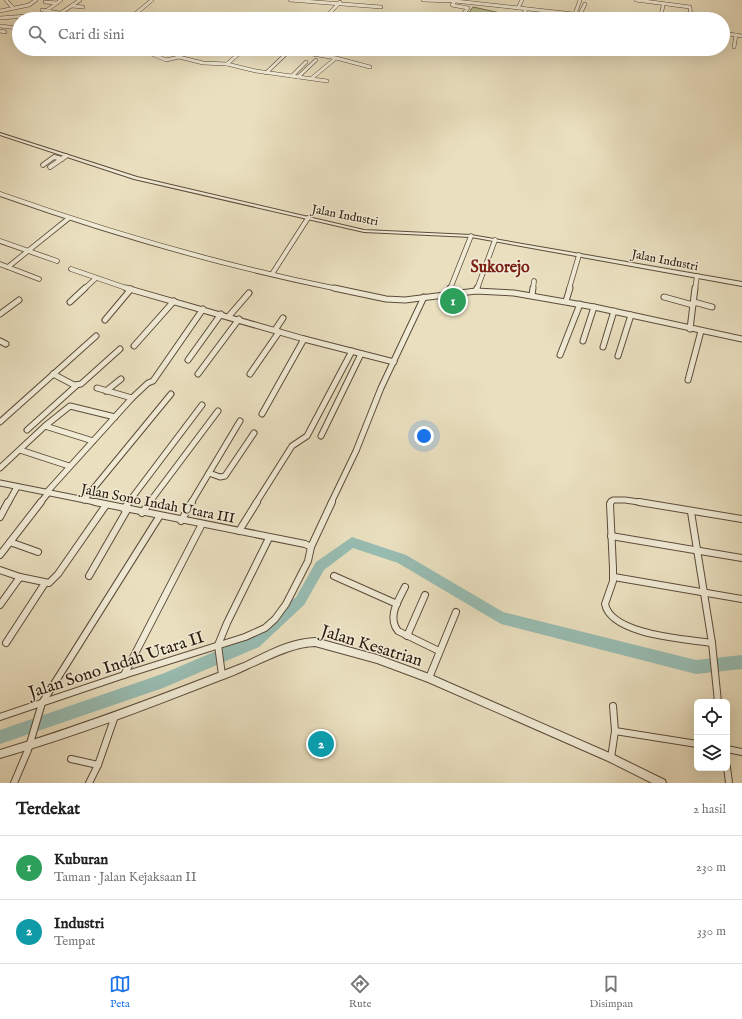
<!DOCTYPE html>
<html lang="id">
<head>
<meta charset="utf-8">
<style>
	:root { --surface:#fff; --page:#f6f6f6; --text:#222; --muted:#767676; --line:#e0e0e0; --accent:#1a73e8 }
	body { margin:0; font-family:"IM FELL English",serif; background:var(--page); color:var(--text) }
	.controls { position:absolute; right:12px; bottom:12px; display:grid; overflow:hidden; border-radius:6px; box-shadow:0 4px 16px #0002 }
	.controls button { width:36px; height:36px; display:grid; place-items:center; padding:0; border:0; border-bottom:1px solid var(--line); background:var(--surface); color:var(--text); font:20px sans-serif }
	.you { position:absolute; left:424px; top:436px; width:14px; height:14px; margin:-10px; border:3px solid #fff; border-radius:50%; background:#1a73e8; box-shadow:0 0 0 6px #1a73e833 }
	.badge { display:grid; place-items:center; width:26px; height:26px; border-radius:50%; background:var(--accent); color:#fff; font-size:13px; font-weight:700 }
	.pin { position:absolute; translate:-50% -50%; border:2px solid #fff; box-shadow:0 1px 4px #0006 }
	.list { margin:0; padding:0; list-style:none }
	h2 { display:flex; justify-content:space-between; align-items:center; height:52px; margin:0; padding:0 16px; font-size:17px }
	h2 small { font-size:13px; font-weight:400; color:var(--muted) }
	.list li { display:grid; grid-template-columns:26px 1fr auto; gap:12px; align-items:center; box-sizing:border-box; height:64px; padding:0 16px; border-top:1px solid var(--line) }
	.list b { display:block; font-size:15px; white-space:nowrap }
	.list p { margin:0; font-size:13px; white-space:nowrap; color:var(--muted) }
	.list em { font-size:13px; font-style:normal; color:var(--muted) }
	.icon { flex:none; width:22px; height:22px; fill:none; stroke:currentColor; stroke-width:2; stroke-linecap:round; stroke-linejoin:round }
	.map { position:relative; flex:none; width:742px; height:783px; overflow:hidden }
	.search { position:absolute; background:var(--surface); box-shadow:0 4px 16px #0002; left:12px; right:12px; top:12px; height:44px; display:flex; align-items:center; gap:10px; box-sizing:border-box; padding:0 14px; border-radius:22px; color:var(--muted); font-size:15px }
	.sheet { height:180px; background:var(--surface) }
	nav { display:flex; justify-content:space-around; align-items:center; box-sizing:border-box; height:56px; border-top:1px solid var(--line); background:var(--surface); font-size:11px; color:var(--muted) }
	nav a { display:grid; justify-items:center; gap:2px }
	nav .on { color:var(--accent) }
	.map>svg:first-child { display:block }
	.green { fill:#bac190; stroke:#726e4f }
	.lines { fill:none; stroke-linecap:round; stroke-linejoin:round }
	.river { fill:#98bdb3; fill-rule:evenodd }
	.minor-far3-casing { stroke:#5b4c3a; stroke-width:4 }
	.minor-far2-casing { stroke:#5b4c3a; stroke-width:5.5 }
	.minor-far1-casing { stroke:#5b4c3a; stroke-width:7 }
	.minor-casing { stroke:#5b4c3a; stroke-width:8 }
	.tertiary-casing { stroke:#5b4c3a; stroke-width:2 }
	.minor-far3 { stroke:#f1ebd6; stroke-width:3 }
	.minor-far2 { stroke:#f1ebd6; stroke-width:4 }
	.minor-far1 { stroke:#f1ebd6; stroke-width:5 }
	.minor { stroke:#f1ebd6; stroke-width:6 }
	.tertiary { fill:#f1ebd6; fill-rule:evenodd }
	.labels { text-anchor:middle; stroke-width:3; stroke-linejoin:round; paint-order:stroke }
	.far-street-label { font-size:12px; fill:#2b1a0e; stroke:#f1ebd6 }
	.street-label { font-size:14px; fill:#2b1a0e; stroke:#f1ebd6 }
	.quarter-label { font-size:16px; font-weight:bold; fill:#7a1f14; stroke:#f1ebd6 }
	.near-street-label { font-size:17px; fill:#2b1a0e; stroke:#f1ebd6 }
</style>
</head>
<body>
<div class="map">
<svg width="742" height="783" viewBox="0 0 742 783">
	<rect width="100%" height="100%" fill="#eae0c0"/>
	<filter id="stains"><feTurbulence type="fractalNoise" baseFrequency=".005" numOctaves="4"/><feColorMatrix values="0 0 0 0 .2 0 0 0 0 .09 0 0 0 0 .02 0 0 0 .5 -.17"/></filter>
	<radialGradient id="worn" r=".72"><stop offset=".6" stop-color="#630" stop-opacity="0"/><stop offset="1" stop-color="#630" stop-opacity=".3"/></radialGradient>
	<!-- green -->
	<path class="green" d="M473,7L514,16L512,19L465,18Z"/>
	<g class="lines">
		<!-- river -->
		<path class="river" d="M352,537L406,555L503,612L696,660L742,655V669L696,674L501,624L398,563L353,548L324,570L304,605L259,647L163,688L0,744V730L162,674L249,637L296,597L316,562Z"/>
		<!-- minor-far3 casing -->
		<g class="minor-far3-casing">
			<g id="minor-far3">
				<path d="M6,0L13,8"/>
				<path d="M290,0L381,7"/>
				<path d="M423,0L455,1L619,19"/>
				<path d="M636,0L690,7L691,19"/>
				<path d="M455,1L452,5L468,8L459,19"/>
				<path d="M45,2L57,3"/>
				<path d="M72,6L83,7"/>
				<path d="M518,8L522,0"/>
				<path d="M42,10L71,15"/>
				<path d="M0,11L29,5L36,0"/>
				<path d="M46,11L61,0"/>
				<path d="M575,14L580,0"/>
				<path d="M580,14L585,4"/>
				<path d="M55,17L80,0"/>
				<path d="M0,18L41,15L70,19"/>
				<path d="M129,19L152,0"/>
				<path d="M324,19L340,2"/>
				<path d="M521,19L526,9"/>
				<path d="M660,19L663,6"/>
				<path d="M0,26L18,28"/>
				<path d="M0,31L5,32"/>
				<path d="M723,33L742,36"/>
				<path d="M734,47L736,35"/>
				<path d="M282,49L336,58L370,67"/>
				<path d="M117,50L147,52L166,60L179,57L203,63L227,64L256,71L327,81"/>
				<path d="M227,64L242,51"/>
				<path d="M266,73L290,50"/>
				<path d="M292,76L306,62"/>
				<path d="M298,77L316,60"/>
				<path d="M312,78L336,58"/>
			</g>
		</g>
		<!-- minor-far2 casing -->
		<g class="minor-far2-casing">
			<g id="minor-far2">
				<path d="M43,165L54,157L62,159"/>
				<path d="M50,167L66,156"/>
				<path d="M0,194C110,233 224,266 338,289"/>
				<path d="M0,241L57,261"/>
				<path d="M0,264L39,279"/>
				<path d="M8,267L69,218"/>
				<path d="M71,269L129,289"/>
				<path d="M272,274L308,218"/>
				<path d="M84,289L95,279"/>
				<path d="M450,289L471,236"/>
				<path d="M477,289L495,240"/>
				<path d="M533,289L534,281"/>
				<path d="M569,289L579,255"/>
				<path d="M695,289L697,276"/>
			</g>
		</g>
		<!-- minor-far1 casing -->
		<g class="minor-far1-casing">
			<g id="minor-far1">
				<path d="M126,288L304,339L394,362"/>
				<path d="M334,288L386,299L405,300L476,291L514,293L594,307L742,339"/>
				<path d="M476,291L477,288"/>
				<path d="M448,293L450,288"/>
				<path d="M532,295L533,288"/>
				<path d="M664,297L693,305"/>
				<path d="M566,301L570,288"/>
				<path d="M70,302L85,288"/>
				<path d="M694,302L712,307"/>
				<path d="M0,314L19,300"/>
				<path d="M229,316L249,293"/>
				<path d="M105,320L131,289"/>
				<path d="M690,329L695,288"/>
				<path d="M275,330L283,318"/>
				<path d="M0,341L6,344"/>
				<path d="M583,341L594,307"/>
				<path d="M134,346L174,301"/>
				<path d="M603,347L614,311"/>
				<path d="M560,355L580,304"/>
				<path d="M618,356L631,315"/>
				<path d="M188,360L221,314"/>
				<path d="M53,374L74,385L81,384L120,349"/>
				<path d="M198,374L239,319"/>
				<path d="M250,374L279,332"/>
				<path d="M688,380L701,331"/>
				<path d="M97,388L132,398"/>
				<path d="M106,391L121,379"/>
				<path d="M262,414L304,339"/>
				<path d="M0,422L96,336"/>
				<path d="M45,426L93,441"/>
				<path d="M27,430L77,385"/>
				<path d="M321,436L361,354"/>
				<path d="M20,450L69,466"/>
				<path d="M0,468L45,426L70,406L115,417"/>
				<path d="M209,473L220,477L225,476L254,433"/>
				<path d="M0,483L100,503"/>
				<path d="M47,492L132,398L148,383L153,381L203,309"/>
				<path d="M84,500L171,394"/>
				<path d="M8,503L17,487"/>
				<path d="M40,503L49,492"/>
				<path d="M128,503L202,405"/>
				<path d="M149,503L218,411"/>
				<path d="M191,503L240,421"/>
				<path d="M256,503L292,446L307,436L352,351"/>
				<path d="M331,503L356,451L381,388L424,297"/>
				<path d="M610,503L613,500H625L646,503"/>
			</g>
		</g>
		<!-- minor casing -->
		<g class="minor-casing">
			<g id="minor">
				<path d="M95,502L305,544L311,547"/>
				<path d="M611,502L610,504L613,568V581L605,604C611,635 686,639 712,643"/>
				<path d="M639,502L742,519"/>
				<path d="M124,509L129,502"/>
				<path d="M691,512L712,643L718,702"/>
				<path d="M142,513L150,502"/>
				<path d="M0,517L8,502"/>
				<path d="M181,521L192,502"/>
				<path d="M239,531L257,502"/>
				<path d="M611,536L742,558"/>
				<path d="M10,542L38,552"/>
				<path d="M0,555L41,502"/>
				<path d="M0,570L20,577L49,583L58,574L106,505"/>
				<path d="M89,576L127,510"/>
				<path d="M334,576L397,604"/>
				<path d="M614,577L742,599"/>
				<path d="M405,587C398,601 387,617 398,631L439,651"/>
				<path d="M0,605L20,577"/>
				<path d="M407,636L425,595"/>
				<path d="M6,643L45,583"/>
				<path d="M124,675L202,524"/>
				<path d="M222,675L218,645L227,623L269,538"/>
				<path d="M429,678L456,612"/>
				<path d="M613,706L615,731L697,744"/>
				<path d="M0,717L124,675L245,637L265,628L275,619L286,604L308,561L311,547L332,502"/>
				<path d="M727,749L742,752"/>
				<path d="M611,758L615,731"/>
				<path d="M71,759L98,765"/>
				<path d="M727,767L729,783"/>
				<path d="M14,783L28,750L42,703L159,517"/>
				<path d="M89,783L98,765L115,716"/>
			</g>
		</g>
		<!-- tertiary casing -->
		<g class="tertiary-casing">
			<g id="tertiary">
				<path d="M0,133L137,177L364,230L471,235L742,282V286L471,237L364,232L134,179L0,135Z"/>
				<path d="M315,638L377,655L429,674L614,755L665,780L666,783H652L608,761L428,682L377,663L315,646C291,647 271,659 249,668C239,673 229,677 218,681C146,709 74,737 0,758V750C74,728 146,701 218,673C227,670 235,666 244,663C267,652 289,639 315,638Z"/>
			</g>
		</g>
		<!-- minor-far3 -->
		<use href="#minor-far3" class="minor-far3"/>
		<!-- minor-far2 -->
		<use href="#minor-far2" class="minor-far2"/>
		<!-- minor-far1 -->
		<use href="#minor-far1" class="minor-far1"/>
		<!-- minor -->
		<use href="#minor" class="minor"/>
		<!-- tertiary -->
		<use href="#tertiary" class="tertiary"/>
	</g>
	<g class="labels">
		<!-- far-street labels -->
		<g class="far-street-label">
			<text transform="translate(345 215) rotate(11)" y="4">Jalan Industri</text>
			<text transform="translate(665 260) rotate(11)" y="4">Jalan Industri</text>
		</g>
		<!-- street labels -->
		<g class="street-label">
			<text transform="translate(158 503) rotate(11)" y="5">Jalan Sono Indah Utara III</text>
		</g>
		<!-- quarter labels -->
		<g class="quarter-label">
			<text x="500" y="272">Sukorejo</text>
		</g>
		<!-- near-street labels -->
		<g class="near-street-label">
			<text transform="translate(372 645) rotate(17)" y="6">Jalan Kesatrian</text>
			<text transform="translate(116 664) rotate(-18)" y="6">Jalan Sono Indah Utara II</text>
		</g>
	</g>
	<rect width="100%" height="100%" filter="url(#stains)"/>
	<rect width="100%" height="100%" fill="url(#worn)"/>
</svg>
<div class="controls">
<button><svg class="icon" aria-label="locate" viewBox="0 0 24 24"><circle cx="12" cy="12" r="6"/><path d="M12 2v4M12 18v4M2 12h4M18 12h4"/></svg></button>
<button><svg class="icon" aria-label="layers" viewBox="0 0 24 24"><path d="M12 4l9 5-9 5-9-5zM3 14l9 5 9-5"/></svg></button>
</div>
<div class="you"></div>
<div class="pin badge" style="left:453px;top:301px;background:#2e9e5b">1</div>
<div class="pin badge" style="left:321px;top:744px;background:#0f9aa8">2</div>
<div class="search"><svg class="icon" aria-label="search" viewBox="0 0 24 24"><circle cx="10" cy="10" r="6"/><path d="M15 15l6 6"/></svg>Cari di sini</div>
</div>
<section class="sheet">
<h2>Terdekat<small>2 hasil</small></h2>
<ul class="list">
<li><span class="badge" style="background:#2e9e5b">1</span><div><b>Kuburan</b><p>Taman · Jalan Kejaksaan II</p></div><em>230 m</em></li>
<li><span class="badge" style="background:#0f9aa8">2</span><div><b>Industri</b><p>Tempat</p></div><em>330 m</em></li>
</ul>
</section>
<nav>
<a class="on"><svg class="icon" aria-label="map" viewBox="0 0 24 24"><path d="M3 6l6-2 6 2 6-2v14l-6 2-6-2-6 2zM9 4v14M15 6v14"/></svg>Peta</a>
<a><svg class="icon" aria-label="directions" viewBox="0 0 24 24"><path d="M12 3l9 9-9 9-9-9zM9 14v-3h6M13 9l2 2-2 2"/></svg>Rute</a>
<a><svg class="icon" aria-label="saved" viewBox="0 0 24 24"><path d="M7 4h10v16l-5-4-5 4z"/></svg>Disimpan</a>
</nav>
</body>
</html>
